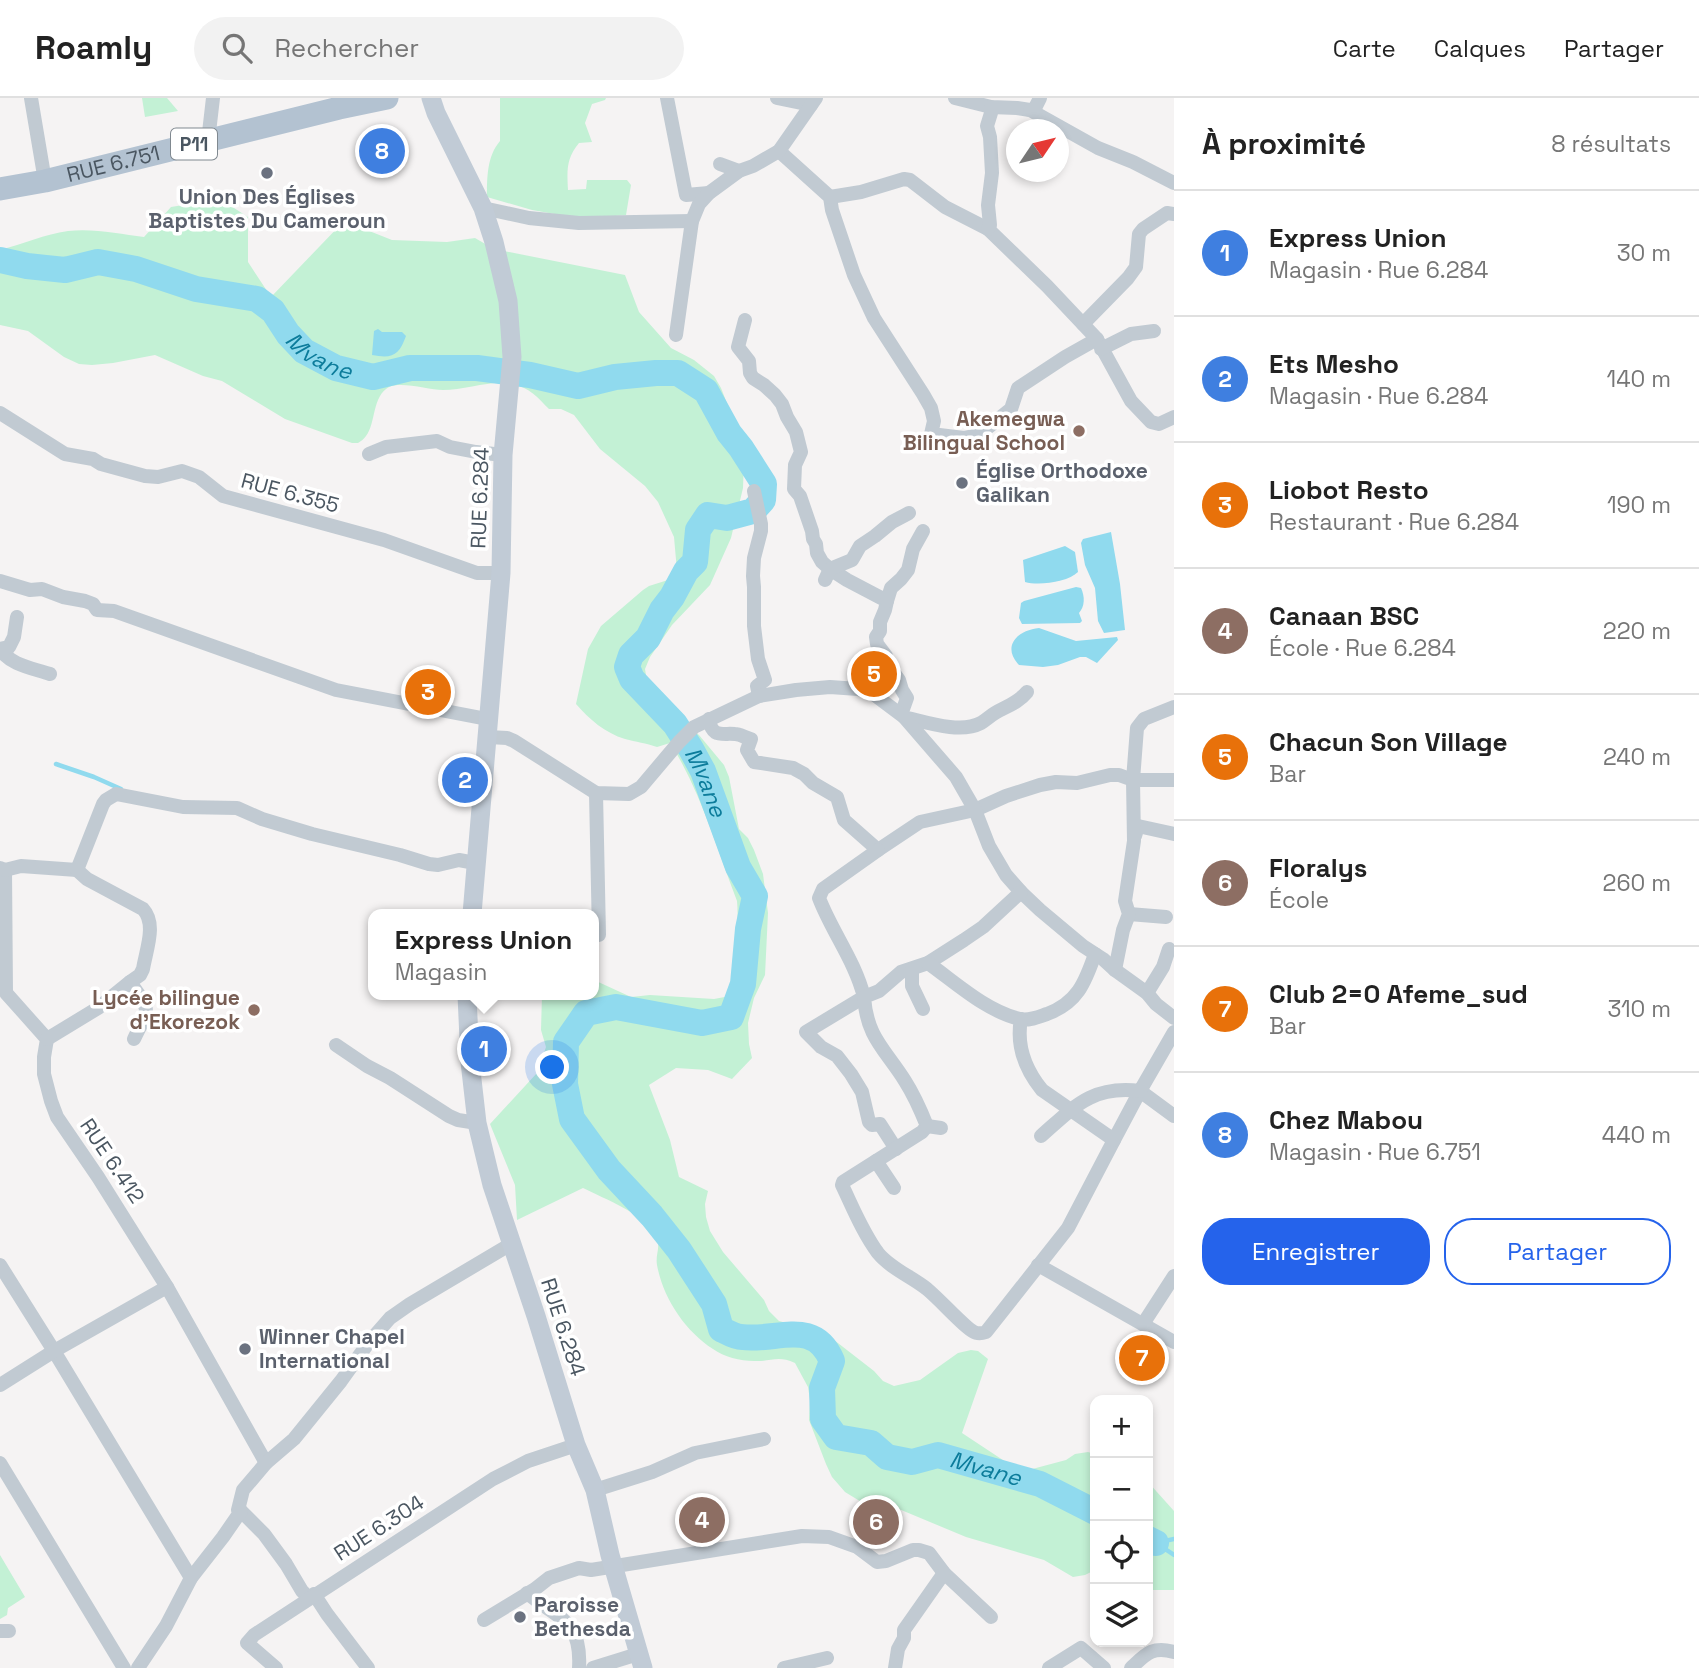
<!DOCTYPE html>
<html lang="fr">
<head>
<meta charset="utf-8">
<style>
	:root { --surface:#fff; --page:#f2f2f2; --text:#222; --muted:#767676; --line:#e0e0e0; --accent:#2563eb }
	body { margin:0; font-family:"Space Grotesk",sans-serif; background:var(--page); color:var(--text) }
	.controls { position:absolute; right:21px; bottom:21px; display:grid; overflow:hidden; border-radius:14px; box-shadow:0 4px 10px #0003 }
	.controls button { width:63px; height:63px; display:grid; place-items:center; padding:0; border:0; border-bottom:2px solid var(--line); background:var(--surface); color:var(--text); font:35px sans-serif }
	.compass { position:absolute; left:1006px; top:21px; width:63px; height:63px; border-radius:50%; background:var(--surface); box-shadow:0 4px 10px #0003; rotate:55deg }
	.you { position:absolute; left:553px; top:970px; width:24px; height:24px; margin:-18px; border:5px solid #fff; border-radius:50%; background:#1a73e8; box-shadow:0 0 0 10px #1a73e833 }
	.badge { display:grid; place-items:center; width:46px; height:46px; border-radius:50%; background:var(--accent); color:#fff; font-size:23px; font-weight:700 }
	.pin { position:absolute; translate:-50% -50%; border:4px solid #fff; box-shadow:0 2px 7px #0006 }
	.popup { position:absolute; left:368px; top:811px; width:231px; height:91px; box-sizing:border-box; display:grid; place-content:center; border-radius:14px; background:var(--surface); filter:drop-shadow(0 2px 5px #0005); font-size:23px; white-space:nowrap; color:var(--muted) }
	.popup b { font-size:26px; color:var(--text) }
	.popup::after { content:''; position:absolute; left:50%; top:100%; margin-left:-14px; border:14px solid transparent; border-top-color:var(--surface) }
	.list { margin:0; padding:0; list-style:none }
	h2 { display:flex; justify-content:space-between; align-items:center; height:91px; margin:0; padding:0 28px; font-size:30px }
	h2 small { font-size:23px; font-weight:400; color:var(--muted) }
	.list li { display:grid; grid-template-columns:46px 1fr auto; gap:21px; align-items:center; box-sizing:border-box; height:126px; padding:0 28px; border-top:2px solid var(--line) }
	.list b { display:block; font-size:26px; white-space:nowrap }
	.list p { margin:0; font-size:23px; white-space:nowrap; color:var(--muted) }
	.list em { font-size:23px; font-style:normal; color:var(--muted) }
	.actions { display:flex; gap:14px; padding:21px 28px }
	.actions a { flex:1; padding:16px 0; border:2px solid var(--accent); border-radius:28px; text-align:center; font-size:24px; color:var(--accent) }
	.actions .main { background:var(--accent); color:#fff }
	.icon { flex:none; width:38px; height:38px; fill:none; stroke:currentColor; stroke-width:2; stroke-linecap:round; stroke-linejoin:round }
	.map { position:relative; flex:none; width:1174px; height:1570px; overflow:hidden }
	header { display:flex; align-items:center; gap:42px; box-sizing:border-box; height:98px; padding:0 35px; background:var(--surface); border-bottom:2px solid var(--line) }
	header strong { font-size:33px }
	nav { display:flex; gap:38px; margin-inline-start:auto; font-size:24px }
	.search { width:490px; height:63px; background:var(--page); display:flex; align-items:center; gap:18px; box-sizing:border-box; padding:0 24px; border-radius:38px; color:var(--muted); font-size:26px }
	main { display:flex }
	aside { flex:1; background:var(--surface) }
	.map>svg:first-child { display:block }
	.green { fill:#c3f1d5 }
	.water { fill:#90daee }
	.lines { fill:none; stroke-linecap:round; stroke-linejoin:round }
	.stream { stroke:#90daee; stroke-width:4.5 }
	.river { stroke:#90daee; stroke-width:26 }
	.street { stroke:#c1cad2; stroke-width:14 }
	.secondary { stroke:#c1cbd6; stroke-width:19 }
	.primary { stroke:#b3c2d1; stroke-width:23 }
	.worship-dot { fill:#6b7280; stroke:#fff; stroke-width:2.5 }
	.education-dot { fill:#8d6e63; stroke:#fff; stroke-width:2.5 }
	.labels { text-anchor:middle; stroke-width:7; stroke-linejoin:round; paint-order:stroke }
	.shield { fill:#fff; stroke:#808990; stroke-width:2 }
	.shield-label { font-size:19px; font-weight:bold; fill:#4a5661 }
	.street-label { font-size:21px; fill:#4a5661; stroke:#fff }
	.worship-label { font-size:21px; font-weight:bold; fill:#5b616d; stroke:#fff; text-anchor:start }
	.education-label { font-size:21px; font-weight:bold; fill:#785e54; stroke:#fff; text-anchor:end }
	.water-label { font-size:23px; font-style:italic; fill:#0c7c9b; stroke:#fff }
</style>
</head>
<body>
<header>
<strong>Roamly</strong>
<div class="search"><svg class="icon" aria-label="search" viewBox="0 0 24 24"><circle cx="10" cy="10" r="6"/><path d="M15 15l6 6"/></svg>Rechercher</div>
<nav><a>Carte</a><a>Calques</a><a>Partager</a></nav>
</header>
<main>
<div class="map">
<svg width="1174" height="1570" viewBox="0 0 1174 1570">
	<rect width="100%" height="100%" fill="#f5f3f3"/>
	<!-- green -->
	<g class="green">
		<path d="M142,0H167L178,13L145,19Z"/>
		<path d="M500,0H606L605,2L592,6L585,25L592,44L579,45C566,61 567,72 568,92L586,91L587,82H627L631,87L626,117L583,121L532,112L487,99C487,80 487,58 500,43Z"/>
		<path d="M220,101L248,119V164L271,199L344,123L392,142L447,144L475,140L494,151L625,177L639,214L671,250L694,262L714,278L721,290L735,326L744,363L743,390L731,440L710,487L672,527L650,559L645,571L647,583L652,594L699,637L724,667L729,679L739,731L748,740L754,752L763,776L768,815L765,877L754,900L748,925L749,946L752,960L732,981L708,972L676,970L649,987L670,1042L679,1079L708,1093L705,1106L706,1119L710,1133L723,1154L764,1202L769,1213L779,1223L825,1235L874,1273L883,1283L894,1288L920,1282L958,1255L971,1252L978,1253L988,1261L962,1335L1021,1374L1066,1362L1075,1356L1088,1354L1095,1356V1472L1085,1477L1073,1479L1044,1462L966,1439L894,1409L863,1405L845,1394L832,1379L826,1366L809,1322L810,1302L808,1289L795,1265C777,1257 772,1264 754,1263C740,1263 724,1259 713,1251C685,1233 663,1200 657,1167C655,1155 662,1149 655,1136C642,1115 605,1101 583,1090L517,1122L515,1087L490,1026L537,975L546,949L541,932L542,897H594V882L631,899L650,897L714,901L730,898C736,885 732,873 733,859C735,839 739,824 737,803C717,751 700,691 670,645L657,649C646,645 636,644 625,641C605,635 589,621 576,606L588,551L601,528L643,492L649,488L668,482L677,473L674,439L658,404L645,388L600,351L574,317L561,311H549C537,299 530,290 513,286C494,281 465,292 443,292C429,292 402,283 389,289C372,298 376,325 366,338C364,341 361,343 358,345H352L285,321L222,283L203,278L155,257L113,265L92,267L79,266L64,259L28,233L0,227V152C23,146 45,136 68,133C93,130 120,136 144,139L171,109Z"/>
		<path d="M1148,1384L1174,1413V1492H1148Z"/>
		<path d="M0,1457L25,1499L8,1510L7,1517L0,1521Z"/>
	</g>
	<!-- water -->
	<g class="water">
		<path d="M378,231L382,234H402L406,238C399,257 393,261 372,257L374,233Z"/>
		<path d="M1111,434L1120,486L1125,532L1104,535L1098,523L1095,490L1085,467L1081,445L1083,441Z"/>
		<path d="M1065,448L1075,454L1078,474C1068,484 1039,488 1025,484L1023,462Z"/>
		<path d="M1076,489L1081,490C1085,499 1085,508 1079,515L1082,523L1080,525L1022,526L1019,520L1021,505L1024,503Z"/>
		<path d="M1039,530L1076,543L1117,539L1118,542L1097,565L1086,559H1080L1058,567L1043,569L1019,567C1001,548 1018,532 1039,530Z"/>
	</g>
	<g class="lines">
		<!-- stream -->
		<g class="stream">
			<path d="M56,666L94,679L121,691"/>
			<path d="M1156,1445L1174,1457"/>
			<path d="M1156,1445L1174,1441"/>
		</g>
		<!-- river -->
		<g class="river">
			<path id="s1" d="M0,162L27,168L65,172L98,164L136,171L196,191L257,201L273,213L288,236L304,253L336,270L373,279L410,270H477L530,277L578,288L615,279L656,275H678L706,293L729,335L741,350L764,386L763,402L753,413L727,420L708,417L698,432L695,464L686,473L672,499L662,512L648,540L631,557L627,569L632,581L675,626L691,651L703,673L738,769L755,798L748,831L743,886L731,919L702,925L616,909L586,915L566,944L565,986L572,1021L609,1072L652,1118L679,1152L714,1206L721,1231C727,1234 735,1239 742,1239C776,1244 814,1219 832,1263L822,1290L823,1321L836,1339L871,1345L887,1359L912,1364L938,1357L1040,1386L1095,1414"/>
			<path d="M1148,1441L1156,1445"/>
		</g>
		<!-- street -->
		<g class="street">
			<path d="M31,0L45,83"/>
			<path d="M667,0L686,97L709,95"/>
			<path d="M777,0L811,7"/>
			<path d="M955,0L991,9L1017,10L1030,12L1098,50L1133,64L1174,85"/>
			<path d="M1030,12H1034L1040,0"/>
			<path d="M208,43L213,0"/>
			<path d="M779,53L830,99L832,112L854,177L874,220L923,296L931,310L934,323L931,336L964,340L973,338L986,331L1011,311L1018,290L1065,259L1097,241"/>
			<path d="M720,66L739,73"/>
			<path d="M830,99L861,94L904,81L910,82L945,109L988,131L1047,188L1097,241L1131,303L1151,324L1159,326L1174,319"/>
			<path d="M483,110L529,120L579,125L692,123"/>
			<path d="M988,131L990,127L988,107L992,75L990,39L987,28L991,15V9"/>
			<path d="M745,222L738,249L749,263L750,275L753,280L764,287L775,297L782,306L787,319L796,334L801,354L795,367L794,391L800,398L812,433L813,441L816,446L817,455L822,464L830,471L847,482L887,503L885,512L880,524V533L876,539L877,546L886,558L889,568L899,582L902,592L907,600L902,614L904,619C926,624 960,636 981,625C986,622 990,618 995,615C1007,608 1018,605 1027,594"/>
			<path d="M1083,226L1128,180L1136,169L1139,136L1143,131L1167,115L1174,116"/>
			<path d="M676,237L692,123L699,106L709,95L739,73L753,68L779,53L816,0"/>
			<path d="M1101,251L1131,236L1154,233"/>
			<path d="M0,315L65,356L93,361L101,366L145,378L158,379L182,373L199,379L223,398L384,442L477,475H501"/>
			<path d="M369,356L386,349L437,343L450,349L476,354L503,357"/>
			<path d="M754,393L761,426V433L754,460L753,478L754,489V528L758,561L765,582L757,588L759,598"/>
			<path d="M825,482L830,471L852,462L860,448L875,438L892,424L909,415"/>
			<path d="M0,483L30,492L42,491L63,499L85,503L93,506L97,512L114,513L336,592L487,621"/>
			<path d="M887,503L891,490L901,481L908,472L913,451L923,433"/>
			<path d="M0,551C10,567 32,570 50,576"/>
			<path d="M0,551L9,549L14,539L17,519"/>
			<path d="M709,621C712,640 721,635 735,636C740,636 746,640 751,641L747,652L754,664L793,670L804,676L813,685L837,699L844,722L878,752L920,724L975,712L1006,698L1040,687L1056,684L1077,685L1110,677H1119L1133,682H1174"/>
			<path d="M488,639L507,640L514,643L596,695L629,696L641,689L679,644L694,629L759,598L796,592L830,589L858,591L872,595L904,619L956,679L975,712L989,748L1006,777L1021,794L1040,812L1083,848L1103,861L1115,872L1147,895L1156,906L1174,920"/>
			<path d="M596,695L599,837"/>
			<path d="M1135,738L1138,728L1174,736"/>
			<path d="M878,752L823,791L819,800C832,834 855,863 864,899L806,934L821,949L837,958L851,976L862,994L869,1024L872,1027L880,1026L896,1051"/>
			<path d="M0,770L5,772L6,895L47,941L44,959V976L51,1003L57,1019L98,1079L167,1189L266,1365"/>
			<path d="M5,772L21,768L77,772L103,706L106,702L116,696L183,709L237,710L262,721L312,736L400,757L429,766L438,767L459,762L475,765"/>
			<path d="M77,772L87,781L143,811C157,826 146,852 143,871L140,877L130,884C151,914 150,908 134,941"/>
			<path d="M1021,794L983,829L964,842L928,865L901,874L879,893L864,899C867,940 885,951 905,983C914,997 921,1013 927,1028L922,1034L843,1084L842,1087C853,1110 863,1135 878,1155C890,1170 912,1179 927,1191C941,1203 953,1217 967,1229C974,1235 978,1237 986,1234L1068,1130L1114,1042"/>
			<path d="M1129,816L1166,819"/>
			<path d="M928,865C956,885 986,913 1020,921C1029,923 1038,919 1047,916C1077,905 1085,885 1095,856"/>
			<path d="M912,871V888L923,911"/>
			<path d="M1115,872L1123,832L1129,816L1125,803L1134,743L1133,682L1137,630L1144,621L1174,609"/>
			<path d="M1147,895L1163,869L1169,851"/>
			<path d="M1021,921C1016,948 1025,971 1042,992L1114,1042L1140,993L1174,1018"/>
			<path d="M47,941L98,910L130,884"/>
			<path d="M336,947L367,968L390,980L449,1018L458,1022L477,1025"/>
			<path d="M927,1028L941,1030"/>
			<path d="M1041,1038C1074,1009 1092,987 1140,993L1174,934"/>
			<path d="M876,1063L894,1090"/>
			<path d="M0,1167L54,1253L191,1480"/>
			<path d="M1038,1167L1174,1244"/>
			<path d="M1143,1226L1174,1178"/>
			<path d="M0,1287L54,1253L167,1189"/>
			<path d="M0,1365L124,1570"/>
			<path d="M595,1392L652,1374L695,1355L764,1341"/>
			<path d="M241,1413L264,1436L286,1466L302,1493L309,1500"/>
			<path d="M527,1495C558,1521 582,1522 579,1570"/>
			<path d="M314,1496L327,1516L368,1570"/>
			<path d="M484,1522L535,1491L549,1480L579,1470L591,1472L802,1438L829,1439L857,1449L877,1464L886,1463L913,1452H919L929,1455L944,1475L991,1519"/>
			<path d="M0,1533H9"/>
			<path d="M138,1570L166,1528L191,1480L223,1439L241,1413L238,1412L243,1392L266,1365L294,1341L341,1283L369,1244L390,1220L410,1206L511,1146"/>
			<path d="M276,1570L247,1545L254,1537L493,1381L528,1363L576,1347"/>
			<path d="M593,1570L638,1556"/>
			<path d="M784,1570L827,1560"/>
			<path d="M895,1570L898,1551L904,1540V1532L944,1475"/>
			<path d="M1049,1570L1081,1550L1104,1570"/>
			<path d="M1131,1570C1146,1556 1152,1548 1174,1554"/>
		</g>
		<!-- secondary -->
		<g class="secondary">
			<path d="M431,0L436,15L483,110L494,144L508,203L512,259L503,357L501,475L472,816"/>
			<path d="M467,897L470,964L477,1025L492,1087L536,1218L576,1347L595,1392L610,1457L643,1570"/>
		</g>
		<!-- primary -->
		<path class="primary" id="s2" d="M0,91L45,83L339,10L387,0"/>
	</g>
	<!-- markers -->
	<g class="worship-dot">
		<circle cx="267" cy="75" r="7"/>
		<circle cx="962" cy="385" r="7"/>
		<circle cx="245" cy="1251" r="7"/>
		<circle cx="520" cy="1519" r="7"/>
	</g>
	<g class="education-dot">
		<circle cx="1079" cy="333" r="7"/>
		<circle cx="254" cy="912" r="7"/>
	</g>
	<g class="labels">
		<!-- shield labels -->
		<rect class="shield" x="171" y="30.5" width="46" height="31" rx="5"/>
		<g class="shield-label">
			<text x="194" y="53">P11</text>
		</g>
		<!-- street labels -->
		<g class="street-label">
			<text dy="7" stroke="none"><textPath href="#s2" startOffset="116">RUE 6.751</textPath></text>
			<text transform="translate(290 395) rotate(15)" y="7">RUE 6.355</text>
			<text transform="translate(480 400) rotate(-88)" y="7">RUE 6.284</text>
			<text transform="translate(112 1063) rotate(56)" y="7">RUE 6.412</text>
			<text transform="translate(563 1229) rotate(72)" y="7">RUE 6.284</text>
			<text transform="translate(379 1430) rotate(-33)" y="7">RUE 6.304</text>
		</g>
		<!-- worship labels -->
		<g class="worship-label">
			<text x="267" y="106" text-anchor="middle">Union Des Églises<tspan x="267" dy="24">Baptistes Du Cameroun</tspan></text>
			<text x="976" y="380">Église Orthodoxe<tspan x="976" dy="24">Galikan</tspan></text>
			<text x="259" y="1246">Winner Chapel<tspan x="259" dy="24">International</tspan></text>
			<text x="534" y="1514">Paroisse<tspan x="534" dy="24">Bethesda</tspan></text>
		</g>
		<!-- education labels -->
		<g class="education-label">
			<text x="1065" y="328">Akemegwa<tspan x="1065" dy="24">Bilingual School</tspan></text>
			<text x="240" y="907">Lycée bilingue<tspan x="240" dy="24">d’Ekorezok</tspan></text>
		</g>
		<!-- water labels -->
		<g class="water-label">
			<text dy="8" stroke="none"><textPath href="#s1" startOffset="350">Mvane</textPath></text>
			<text dy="8" stroke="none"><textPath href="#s1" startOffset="1256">Mvane</textPath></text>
			<text dy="8" stroke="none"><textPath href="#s1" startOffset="2390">Mvane</textPath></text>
		</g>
	</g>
</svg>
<div class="controls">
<button>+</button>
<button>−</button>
<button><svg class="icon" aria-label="locate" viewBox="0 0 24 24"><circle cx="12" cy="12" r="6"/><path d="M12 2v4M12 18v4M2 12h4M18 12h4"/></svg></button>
<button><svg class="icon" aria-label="layers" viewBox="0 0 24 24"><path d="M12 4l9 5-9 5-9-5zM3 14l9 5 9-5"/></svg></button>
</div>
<svg class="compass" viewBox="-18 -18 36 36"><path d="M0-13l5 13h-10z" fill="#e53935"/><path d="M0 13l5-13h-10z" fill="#767676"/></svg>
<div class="you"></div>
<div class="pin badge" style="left:484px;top:951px;background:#3f7fe0">1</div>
<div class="popup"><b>Express Union</b>Magasin</div>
<div class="pin badge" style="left:465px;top:682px;background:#3f7fe0">2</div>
<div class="pin badge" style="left:428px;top:594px;background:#e8710a">3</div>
<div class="pin badge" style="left:702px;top:1422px;background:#8d6e63">4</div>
<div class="pin badge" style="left:874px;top:576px;background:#e8710a">5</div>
<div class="pin badge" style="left:876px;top:1424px;background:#8d6e63">6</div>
<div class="pin badge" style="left:1142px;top:1260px;background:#e8710a">7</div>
<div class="pin badge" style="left:382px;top:53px;background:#3f7fe0">8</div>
</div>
<aside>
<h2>À proximité<small>8 résultats</small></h2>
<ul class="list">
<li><span class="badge" style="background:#3f7fe0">1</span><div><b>Express Union</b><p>Magasin · Rue 6.284</p></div><em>30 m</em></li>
<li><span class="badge" style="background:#3f7fe0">2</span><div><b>Ets Mesho</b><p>Magasin · Rue 6.284</p></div><em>140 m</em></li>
<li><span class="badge" style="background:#e8710a">3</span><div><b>Liobot Resto</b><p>Restaurant · Rue 6.284</p></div><em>190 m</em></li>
<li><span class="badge" style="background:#8d6e63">4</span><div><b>Canaan BSC</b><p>École · Rue 6.284</p></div><em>220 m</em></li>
<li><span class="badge" style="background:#e8710a">5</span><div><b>Chacun Son Village</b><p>Bar</p></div><em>240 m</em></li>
<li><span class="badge" style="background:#8d6e63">6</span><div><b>Floralys</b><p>École</p></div><em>260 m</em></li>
<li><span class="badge" style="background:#e8710a">7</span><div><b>Club 2=0 Afeme_sud</b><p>Bar</p></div><em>310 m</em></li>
<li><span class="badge" style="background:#3f7fe0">8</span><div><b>Chez Mabou</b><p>Magasin · Rue 6.751</p></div><em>440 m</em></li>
</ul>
<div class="actions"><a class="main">Enregistrer</a><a>Partager</a></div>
</aside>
</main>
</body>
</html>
